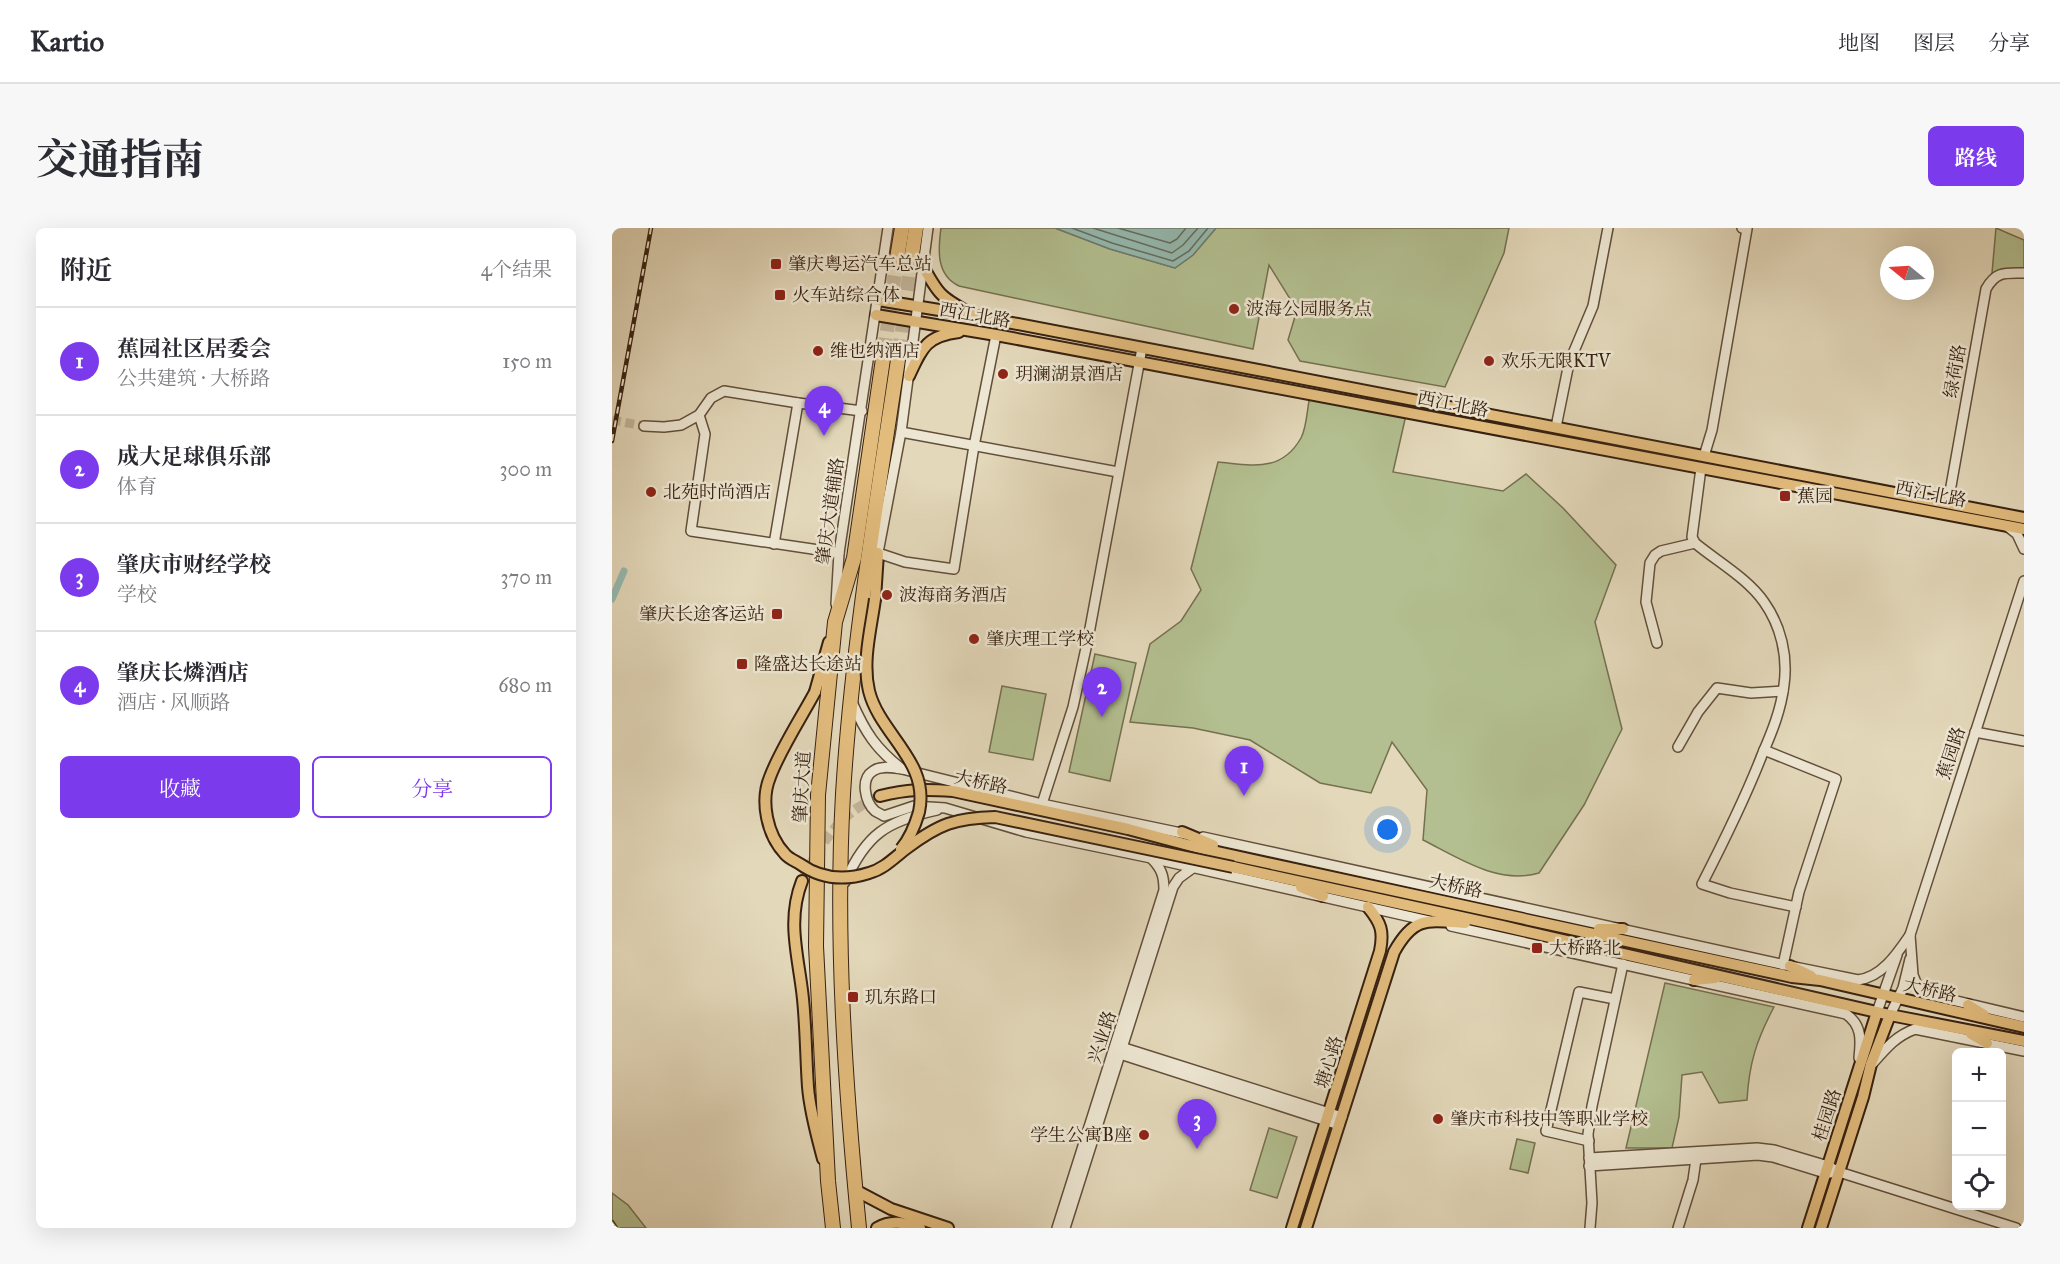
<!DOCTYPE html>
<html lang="zh">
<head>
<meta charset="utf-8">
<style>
	:root { --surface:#fff; --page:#f7f7f7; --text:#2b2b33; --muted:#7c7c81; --line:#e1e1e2; --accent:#7c3aed }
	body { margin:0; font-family:"IM FELL Great Primer","Noto Serif SC",serif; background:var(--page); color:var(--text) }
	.controls { position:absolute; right:18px; bottom:18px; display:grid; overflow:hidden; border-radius:9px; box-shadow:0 6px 24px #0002 }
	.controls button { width:54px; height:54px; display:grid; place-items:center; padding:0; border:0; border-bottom:2px solid var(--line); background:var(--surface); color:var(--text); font:30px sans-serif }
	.compass { position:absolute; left:1268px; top:18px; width:54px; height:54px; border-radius:50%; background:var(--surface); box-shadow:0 6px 24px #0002; rotate:288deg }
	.you { position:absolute; left:776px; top:602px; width:21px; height:21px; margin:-15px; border:4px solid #fff; border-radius:50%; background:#1a73e8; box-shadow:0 0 0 9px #1a73e833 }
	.badge { display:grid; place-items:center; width:39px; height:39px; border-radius:50%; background:var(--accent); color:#fff; font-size:20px; font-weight:700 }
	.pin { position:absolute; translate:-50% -50px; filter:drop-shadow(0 2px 3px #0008) }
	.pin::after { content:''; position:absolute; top:32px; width:21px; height:18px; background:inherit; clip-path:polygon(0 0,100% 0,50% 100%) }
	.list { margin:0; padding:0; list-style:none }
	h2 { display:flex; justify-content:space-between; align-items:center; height:78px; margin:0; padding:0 24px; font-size:26px }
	h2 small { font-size:20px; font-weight:400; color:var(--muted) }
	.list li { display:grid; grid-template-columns:39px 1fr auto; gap:18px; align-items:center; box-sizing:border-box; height:108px; padding:0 24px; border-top:2px solid var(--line) }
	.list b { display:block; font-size:22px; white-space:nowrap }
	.list p { margin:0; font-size:20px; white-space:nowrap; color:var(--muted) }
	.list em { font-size:20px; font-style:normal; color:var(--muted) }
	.actions { display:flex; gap:12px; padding:18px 24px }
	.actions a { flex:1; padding:14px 0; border:2px solid var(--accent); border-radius:9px; text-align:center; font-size:21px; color:var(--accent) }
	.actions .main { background:var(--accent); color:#fff }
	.icon { flex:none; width:33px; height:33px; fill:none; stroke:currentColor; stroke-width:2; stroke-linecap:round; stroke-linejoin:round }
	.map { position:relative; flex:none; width:1412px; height:1000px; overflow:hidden; border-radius:9px }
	header { display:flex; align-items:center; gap:36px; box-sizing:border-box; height:84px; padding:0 30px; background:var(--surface); border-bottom:2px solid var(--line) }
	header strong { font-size:28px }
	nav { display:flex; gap:33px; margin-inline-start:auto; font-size:21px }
	.intro { display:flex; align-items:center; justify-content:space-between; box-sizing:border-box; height:144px; padding:0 36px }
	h1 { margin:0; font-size:42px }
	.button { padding:15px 27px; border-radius:9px; background:var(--accent); color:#fff; font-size:21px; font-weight:700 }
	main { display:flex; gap:36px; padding:0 36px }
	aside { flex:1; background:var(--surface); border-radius:9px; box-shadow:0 6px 24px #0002 }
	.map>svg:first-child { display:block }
	.green { fill:#b3bf90; stroke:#757050; stroke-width:1.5 }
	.water { fill:#95bab0; stroke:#6f7d70; stroke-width:1.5 }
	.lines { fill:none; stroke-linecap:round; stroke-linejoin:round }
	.shore { stroke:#666e60; stroke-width:1.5 }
	.canal { stroke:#95bab0; stroke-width:7 }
	.minor-tunnel { stroke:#c1b398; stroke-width:9; stroke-dasharray:9 4.5; stroke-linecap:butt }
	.major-tunnel { stroke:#c1b398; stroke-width:10; stroke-dasharray:10 5; stroke-linecap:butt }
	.highway-tunnel { stroke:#c1b398; stroke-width:14; stroke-dasharray:14 7; stroke-linecap:butt }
	.minor-casing { stroke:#624f3b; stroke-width:12 }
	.major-casing { stroke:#372111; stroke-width:14 }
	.highway-casing { stroke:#372111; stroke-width:16 }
	.minor { stroke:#ede6d2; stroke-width:9 }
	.major { stroke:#e2bc7d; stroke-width:10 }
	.highway { stroke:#e2bc7d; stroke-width:14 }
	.rail-casing { stroke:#372111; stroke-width:4.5 }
	.rail { stroke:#ede6d2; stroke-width:2; stroke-dasharray:7; stroke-linecap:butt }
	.major-bridge-casing { stroke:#372111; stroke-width:14; stroke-linecap:butt }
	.major-bridge { stroke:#e2bc7d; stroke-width:10 }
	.poi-dot { fill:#8f2418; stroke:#ede6d2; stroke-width:2 }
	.labels { text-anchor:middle; stroke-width:5; stroke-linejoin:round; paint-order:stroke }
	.poi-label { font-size:18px; fill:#372111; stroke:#ede6d2; text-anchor:start }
	.street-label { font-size:18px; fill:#372111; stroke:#ede6d2 }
</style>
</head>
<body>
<header>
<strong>Kartio</strong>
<nav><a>地图</a><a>图层</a><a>分享</a></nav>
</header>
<div class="intro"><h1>交通指南</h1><a class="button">路线</a></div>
<main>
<aside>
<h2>附近<small>4个结果</small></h2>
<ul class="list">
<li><span class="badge">1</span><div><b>蕉园社区居委会</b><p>公共建筑 · 大桥路</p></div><em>150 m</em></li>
<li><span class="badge">2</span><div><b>成大足球俱乐部</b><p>体育</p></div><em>300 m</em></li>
<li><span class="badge">3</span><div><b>肇庆市财经学校</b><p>学校</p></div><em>370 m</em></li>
<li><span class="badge">4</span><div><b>肇庆长燐酒店</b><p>酒店 · 风顺路</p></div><em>680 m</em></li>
</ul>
<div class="actions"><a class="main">收藏</a><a>分享</a></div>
</aside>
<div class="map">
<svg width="1412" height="1000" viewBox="0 0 1412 1000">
	<rect width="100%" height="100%" fill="#e3d8ba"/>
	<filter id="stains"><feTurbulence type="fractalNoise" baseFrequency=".00333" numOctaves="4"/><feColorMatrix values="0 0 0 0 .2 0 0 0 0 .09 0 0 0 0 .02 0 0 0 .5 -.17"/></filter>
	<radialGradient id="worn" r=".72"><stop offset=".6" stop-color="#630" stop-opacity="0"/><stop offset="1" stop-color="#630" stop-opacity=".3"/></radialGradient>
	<!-- green -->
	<g class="green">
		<path d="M329,0H443L498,21L563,40L581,27L604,0H897L892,25L833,159L688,133L676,112L685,82L657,37L641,121L347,58C324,47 326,22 329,0Z"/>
		<path d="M1384,0L1412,12V44L1380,45Z"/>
		<path d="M698,168L794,187L781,244L891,263L914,246L951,280L1004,337L983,394L1010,501L972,577L927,645C886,657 847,630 811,612L815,562L780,514L759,565L708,555L638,512L581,500L518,494L538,416L569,393L589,362L579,341L606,234C640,237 669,245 689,210C695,199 695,180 698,168Z"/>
		<path d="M483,426L524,435L498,553L457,544Z"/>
		<path d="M390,458L434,466L421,532L377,524Z"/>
		<path d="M1053,755L1162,779C1145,811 1137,835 1135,872L1107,875L1090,844L1070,847L1067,889L1060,920H1014Z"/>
		<path d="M657,900L685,909L665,970L638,962Z"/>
		<path d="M905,911L923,915L916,945L898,941Z"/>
		<path d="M0,965L16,977L34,1000H0Z"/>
	</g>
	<!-- water -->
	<path class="water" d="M443,0H604L581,27L563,40L498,21Z"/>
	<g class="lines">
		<!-- shore -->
		<g class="shore">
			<path d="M460,0L500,15L561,33L577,23L596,0"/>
			<path d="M481,0L560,25L571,17L586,0"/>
			<path d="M506,0L558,15L565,11L574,0"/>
		</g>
		<!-- canal -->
		<path class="canal" d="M0,371L12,343"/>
		<!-- minor-tunnel -->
		<path class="minor-tunnel" d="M0,192L32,198"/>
		<!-- major-tunnel -->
		<path class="major-tunnel" d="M190,653C209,615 227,585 268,568"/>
		<!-- highway-tunnel -->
		<g class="highway-tunnel">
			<path d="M272,124L285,30"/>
			<path d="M287,125L299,33"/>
		</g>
		<!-- minor casing -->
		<g class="minor-casing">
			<g id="minor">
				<path d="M87,187L93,206L79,303L227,325"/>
				<path d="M32,198L52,199L69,197L87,187L99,170L112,163L186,175L250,183"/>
				<path d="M944,199L957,135L981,78L996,0"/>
				<path d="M289,204L506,244"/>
				<path d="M1092,228L1100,202L1135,1L1130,0"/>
				<path d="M1089,240L1080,309L1083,315C1106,334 1135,350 1152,374C1169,398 1176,428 1172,457C1169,482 1160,504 1150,527C1133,571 1112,613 1090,656L1118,665L1184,679"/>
				<path d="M1336,275L1374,61C1384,43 1393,45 1412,45"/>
				<path d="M1396,299L1405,306L1412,321"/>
				<path d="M162,316L186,175"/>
				<path d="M266,325L293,334L342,341L362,218L384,107"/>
				<path d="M265,330L289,204L316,0"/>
				<path d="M224,376L227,325L276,0"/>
				<path d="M1045,415L1034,374L1038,335L1043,327L1049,323L1083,315"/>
				<path d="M240,474C253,504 264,521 290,541"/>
				<path d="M1363,504L1412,513"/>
				<path d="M1066,519L1086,484L1105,460L1139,465L1171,463"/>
				<path d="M1152,522L1224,551L1187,664L1171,737"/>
				<path d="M430,576L461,479L476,411L530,120"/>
				<path d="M574,606L430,576L290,541C281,540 269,537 261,543C248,551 253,574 263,583C266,585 269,586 272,588L302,578L333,580L414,604L539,630L817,693"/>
				<path d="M591,609L1178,738L1246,752C1270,749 1285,726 1298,707L1412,353"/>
				<path d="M233,654C254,606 275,593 325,582"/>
				<path d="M839,698L1234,786C1250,797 1249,812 1247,830"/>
				<path d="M1298,707L1301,747L1305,757L1315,766L1412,789"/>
				<path d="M1265,784L1285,727"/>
				<path d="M1278,787L1291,760L1298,731"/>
				<path d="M506,818L730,889"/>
				<path d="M505,825L727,897"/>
				<path d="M1261,835C1274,820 1284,808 1303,801L1412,823"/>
				<path d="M977,913L934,903L967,764L1003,771"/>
				<path d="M977,930L1145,920L1162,922L1216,938L1227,944L1404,1000"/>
				<path d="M977,938L1146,927L1161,929L1213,945H1218"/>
				<path d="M445,1000L552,662C552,647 549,640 539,630"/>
				<path d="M453,1000L561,659L567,650L582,639"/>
				<path d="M978,1000L980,975L976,906L980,878L1011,736"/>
				<path d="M1066,1000L1081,952L1084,931"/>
			</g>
		</g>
		<!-- major casing -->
		<g class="major-casing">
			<g id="major">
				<path d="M311,38C326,66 329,69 356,84"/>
				<path d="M266,72L364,88L646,142L1412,290"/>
				<path d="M264,87L384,107L1412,301"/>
				<path d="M297,148C310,120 314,108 347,104"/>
				<path d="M263,371L266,325"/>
				<path d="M203,464L217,414"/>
				<path d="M268,568C296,561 312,561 341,563L516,601L591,621L1180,749L1208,752L1412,799"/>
				<path d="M570,604L601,617"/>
				<path d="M621,639L890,698L1278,787L1412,813"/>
				<path d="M190,653C174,694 187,730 191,771C194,801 194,830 196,859C198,884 205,908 211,931"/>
				<path d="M689,659L711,668"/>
				<path d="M987,701H1011"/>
				<path d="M1178,738L1199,748"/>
				<path d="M1082,752L1103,750"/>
				<path d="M1356,777L1372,787"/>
				<path d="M1359,806L1375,815"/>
				<path d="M243,962L279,981L336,1000"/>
				<path d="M265,1000C280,991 292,995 308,1000"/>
				<path d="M680,1000L768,723C772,703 769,695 756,679"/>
				<path d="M694,1000L782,724C802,688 815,692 853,695"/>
				<path d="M1196,1000L1265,784"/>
				<path d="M1209,1000L1251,869L1259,836L1278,787"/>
			</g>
		</g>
		<!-- highway casing -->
		<g class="highway-casing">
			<g id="highway">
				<path d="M285,30L290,0"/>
				<path d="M299,33L304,0"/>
				<path d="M221,1000L216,953L204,718L206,567L223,394L242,330L272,124"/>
				<path d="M247,1000C233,856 223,710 231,566C240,418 265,272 287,125"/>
			</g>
		</g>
		<!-- minor -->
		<use href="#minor" class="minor"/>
		<!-- major -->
		<use href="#major" class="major"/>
		<!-- highway -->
		<use href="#highway" class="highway"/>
		<!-- rail casing -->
		<g class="rail-casing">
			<g id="rail">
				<path d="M0,213L39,0"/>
				<path d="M0,994L4,1000"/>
			</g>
		</g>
		<!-- rail -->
		<use href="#rail" class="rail"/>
		<!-- major-bridge casing -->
		<g class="major-bridge-casing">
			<g id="major-bridge">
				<path d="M263,371C259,401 250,433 257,463C268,507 318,533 307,584C303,598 298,610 289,621"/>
				<path d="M203,464C189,490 168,522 158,549C148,573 155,607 173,626C176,630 183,633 188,636C209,651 232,653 257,645C272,641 283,629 295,620C327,596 343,590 383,589L621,639"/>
			</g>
		</g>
		<!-- major-bridge -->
		<use href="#major-bridge" class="major-bridge"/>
	</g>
	<!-- markers -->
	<g class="poi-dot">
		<rect x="158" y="30" width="12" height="12" rx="3"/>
		<rect x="162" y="61" width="12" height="12" rx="3"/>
		<circle cx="622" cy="81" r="6"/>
		<circle cx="206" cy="123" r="6"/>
		<circle cx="877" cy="133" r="6"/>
		<circle cx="391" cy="146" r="6"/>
		<circle cx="39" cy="264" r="6"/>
		<rect x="1167" y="262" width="12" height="12" rx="3"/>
		<circle cx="275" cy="367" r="6"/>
		<rect x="159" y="380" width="12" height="12" rx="3"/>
		<circle cx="362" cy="411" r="6"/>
		<rect x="124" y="430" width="12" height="12" rx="3"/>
		<rect x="919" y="714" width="12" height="12" rx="3"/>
		<rect x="235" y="763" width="12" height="12" rx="3"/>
		<circle cx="826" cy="891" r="6"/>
		<circle cx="532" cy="907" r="6"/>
	</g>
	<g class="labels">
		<!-- poi labels -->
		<g class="poi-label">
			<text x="176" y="42">肇庆粤运汽车总站</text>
			<text x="180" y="73">火车站综合体</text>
			<text x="634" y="87">波海公园服务点</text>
			<text x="218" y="129">维也纳酒店</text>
			<text x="889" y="139">欢乐无限KTV</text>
			<text x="403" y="152">玥澜湖景酒店</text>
			<text x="51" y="270">北苑时尚酒店</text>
			<text x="1185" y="274">蕉园</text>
			<text x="287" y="373">波海商务酒店</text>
			<text x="153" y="392" text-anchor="end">肇庆长途客运站</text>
			<text x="374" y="417">肇庆理工学校</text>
			<text x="142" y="442">隆盛达长途站</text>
			<text x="937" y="726">大桥路北</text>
			<text x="253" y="775">玑东路口</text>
			<text x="838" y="897">肇庆市科技中等职业学校</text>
			<text x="520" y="913" text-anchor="end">学生公寓B座</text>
		</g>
		<!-- street labels -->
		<g class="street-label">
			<text transform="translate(363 87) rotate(10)" y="6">西江北路</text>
			<text transform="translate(1343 143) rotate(-80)" y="6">绿荷路</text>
			<text transform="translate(841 176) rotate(11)" y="6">西江北路</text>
			<text transform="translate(1319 266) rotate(11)" y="6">西江北路</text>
			<text transform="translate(218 283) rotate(-82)" y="6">肇庆大道辅路</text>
			<text transform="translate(1339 525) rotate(-72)" y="6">蕉园路</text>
			<text transform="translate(369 554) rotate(12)" y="6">大桥路</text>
			<text transform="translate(190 559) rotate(-87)" y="6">肇庆大道</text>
			<text transform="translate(844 658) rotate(12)" y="6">大桥路</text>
			<text transform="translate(1318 762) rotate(13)" y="6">大桥路</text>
			<text transform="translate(490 809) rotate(-72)" y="6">兴业路</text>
			<text transform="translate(717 834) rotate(-73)" y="6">塘心路</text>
			<text transform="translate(1215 887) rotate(-72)" y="6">桂园路</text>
		</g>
	</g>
	<rect width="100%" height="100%" filter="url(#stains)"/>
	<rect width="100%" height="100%" fill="url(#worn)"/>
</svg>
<div class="controls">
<button>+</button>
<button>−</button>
<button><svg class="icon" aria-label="locate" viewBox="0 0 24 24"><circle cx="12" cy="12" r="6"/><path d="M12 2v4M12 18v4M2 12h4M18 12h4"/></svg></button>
</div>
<svg class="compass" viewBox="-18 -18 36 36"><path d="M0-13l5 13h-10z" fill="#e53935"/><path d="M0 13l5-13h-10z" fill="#7c7c81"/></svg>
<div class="you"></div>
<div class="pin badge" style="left:632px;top:568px">1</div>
<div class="pin badge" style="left:490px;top:489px">2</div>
<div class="pin badge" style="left:585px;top:921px">3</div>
<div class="pin badge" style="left:212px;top:208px">4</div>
</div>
</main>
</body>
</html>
